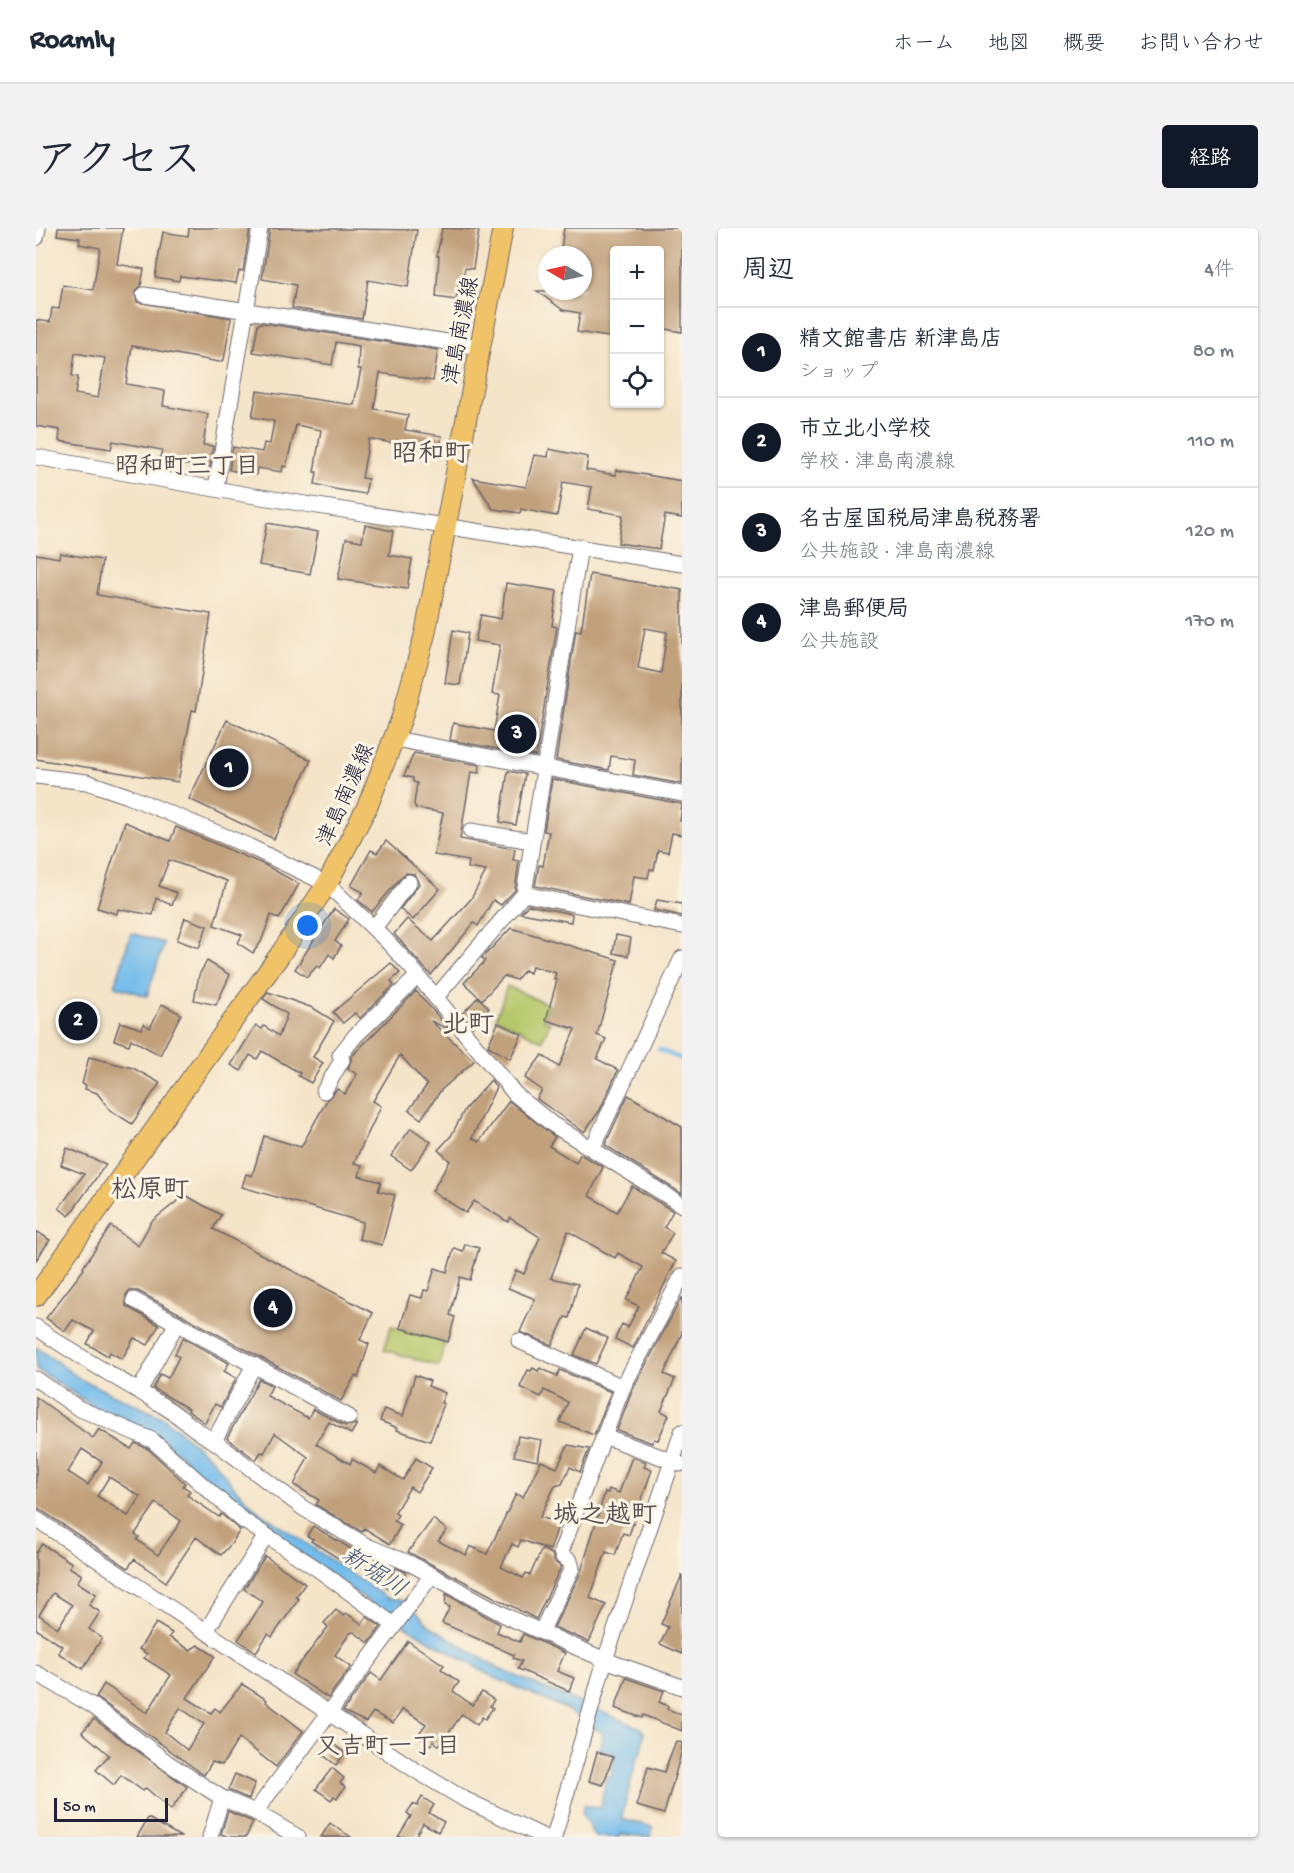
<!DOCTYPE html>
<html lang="ja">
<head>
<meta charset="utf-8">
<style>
	:root { --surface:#fff; --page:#f2f2f3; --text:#1f2937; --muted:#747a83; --line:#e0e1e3; --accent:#111827 }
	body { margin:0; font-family:"Gochi Hand","Klee One",sans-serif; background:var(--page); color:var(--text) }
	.controls { position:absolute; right:18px; top:18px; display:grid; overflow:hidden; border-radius:6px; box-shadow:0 2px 4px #0004 }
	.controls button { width:54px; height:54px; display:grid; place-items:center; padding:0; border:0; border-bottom:2px solid var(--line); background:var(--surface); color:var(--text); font:30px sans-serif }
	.compass { position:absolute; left:502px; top:18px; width:54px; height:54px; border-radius:50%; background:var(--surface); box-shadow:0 2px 4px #0004; rotate:279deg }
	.scale { position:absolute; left:18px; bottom:15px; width:114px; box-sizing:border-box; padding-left:6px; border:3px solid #22223b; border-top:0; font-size:16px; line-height:21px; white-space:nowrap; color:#22223b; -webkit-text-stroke:4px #fcf5e5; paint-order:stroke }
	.you { position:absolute; left:272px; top:698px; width:21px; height:21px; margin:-15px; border:4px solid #fff; border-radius:50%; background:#1a73e8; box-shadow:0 0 0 9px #1a73e833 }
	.badge { display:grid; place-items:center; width:39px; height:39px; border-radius:50%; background:var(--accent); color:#fff; font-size:20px; font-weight:700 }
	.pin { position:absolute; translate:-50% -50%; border:3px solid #fff; box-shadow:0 2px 6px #0006 }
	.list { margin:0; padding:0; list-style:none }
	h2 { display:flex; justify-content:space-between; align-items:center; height:78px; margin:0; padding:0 24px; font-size:26px }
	h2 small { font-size:20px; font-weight:400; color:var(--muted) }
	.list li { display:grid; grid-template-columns:39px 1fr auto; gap:18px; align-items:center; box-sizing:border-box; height:90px; padding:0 24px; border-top:2px solid var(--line) }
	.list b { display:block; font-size:22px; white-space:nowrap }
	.list p { margin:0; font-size:20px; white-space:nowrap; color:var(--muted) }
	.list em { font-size:20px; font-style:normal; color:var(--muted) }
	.icon { flex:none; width:33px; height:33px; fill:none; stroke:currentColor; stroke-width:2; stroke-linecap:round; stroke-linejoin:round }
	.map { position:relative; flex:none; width:646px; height:1609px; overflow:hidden; border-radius:6px }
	header { display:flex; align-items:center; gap:36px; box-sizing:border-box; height:84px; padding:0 30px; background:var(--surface); border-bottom:2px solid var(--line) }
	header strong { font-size:28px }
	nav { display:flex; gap:33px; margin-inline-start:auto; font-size:21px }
	.intro { display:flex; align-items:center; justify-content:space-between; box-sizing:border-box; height:144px; padding:0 36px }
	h1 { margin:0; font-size:42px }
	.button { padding:15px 27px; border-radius:6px; background:var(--accent); color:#fff; font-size:21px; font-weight:700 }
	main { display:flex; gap:36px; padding:0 36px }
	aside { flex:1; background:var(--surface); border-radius:6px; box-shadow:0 2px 4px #0004 }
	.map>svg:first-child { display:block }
	.green { fill:#b6c86b; stroke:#6c7553; stroke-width:1.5 }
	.water { fill:#73bceb; stroke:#4a6f93; stroke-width:1.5 }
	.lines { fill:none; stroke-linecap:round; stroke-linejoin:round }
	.stream { stroke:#73bceb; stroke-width:4.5 }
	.building { fill:#c1a07c; fill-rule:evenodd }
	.minor-casing { stroke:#6c666c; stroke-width:17 }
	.major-casing { stroke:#6c666c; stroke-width:22 }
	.minor { stroke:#fff; stroke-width:15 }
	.major { stroke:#f1c369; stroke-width:20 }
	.labels { text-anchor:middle; stroke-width:6; stroke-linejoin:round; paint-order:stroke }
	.street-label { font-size:22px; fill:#22223b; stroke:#fcf5e5 }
	.neighbourhood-label { font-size:24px; font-weight:bold; fill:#5a4e52; stroke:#fcf5e5 }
	.water-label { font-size:24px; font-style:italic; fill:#3e5879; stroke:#fcf5e5 }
	.quarter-label { font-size:26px; font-weight:bold; fill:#5a4e52; stroke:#fcf5e5 }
</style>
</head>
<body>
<header>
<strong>Roamly</strong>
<nav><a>ホーム</a><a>地図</a><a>概要</a><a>お問い合わせ</a></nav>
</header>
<div class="intro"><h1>アクセス</h1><a class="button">経路</a></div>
<main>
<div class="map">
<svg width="646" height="1609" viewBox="0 0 646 1609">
	<rect width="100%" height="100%" fill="#fcf5e5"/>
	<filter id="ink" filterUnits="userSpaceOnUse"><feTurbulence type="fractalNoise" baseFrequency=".0167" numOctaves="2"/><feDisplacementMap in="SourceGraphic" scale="12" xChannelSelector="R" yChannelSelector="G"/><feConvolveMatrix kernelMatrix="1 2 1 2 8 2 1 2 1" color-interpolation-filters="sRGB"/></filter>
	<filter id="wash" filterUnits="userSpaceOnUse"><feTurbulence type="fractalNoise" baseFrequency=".008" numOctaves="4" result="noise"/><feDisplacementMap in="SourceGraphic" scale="24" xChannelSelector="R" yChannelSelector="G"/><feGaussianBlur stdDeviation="1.35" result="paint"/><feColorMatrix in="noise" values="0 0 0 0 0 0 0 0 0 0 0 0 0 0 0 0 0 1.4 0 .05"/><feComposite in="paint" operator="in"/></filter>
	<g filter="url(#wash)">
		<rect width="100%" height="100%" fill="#f4e4c8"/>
		<!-- green -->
		<g class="green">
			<path d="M471,758L513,777L508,793L514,795L506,813L460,790Z"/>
			<path d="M355,1098L409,1114L403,1138L348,1122Z"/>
		</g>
		<!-- water -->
		<g class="water">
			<path d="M95,705L128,715L111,768L79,758Z"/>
			<path d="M0,1119L46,1152L128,1190L178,1233L199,1260L221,1282L351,1370L370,1373L393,1397L463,1441L605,1500L608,1505L605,1527H602L585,1591L617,1599L614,1609L584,1606L583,1609H559L546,1586L548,1577L564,1580L571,1548H575L579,1526L563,1522L567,1507L565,1504L530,1481L457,1449L357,1391L210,1287L124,1209L63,1182L0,1141Z"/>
		</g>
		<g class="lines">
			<!-- stream -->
			<path class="stream" d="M623,822L646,831"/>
		</g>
		<g id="blocks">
			<!-- building -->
			<g class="building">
				<path d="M22,0H87L81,36L108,41L105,58L99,65L101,74L195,90L188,132L183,134L96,118L90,156L129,163L127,178L172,186L167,217L177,218L174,239L123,234L126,222L77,213L75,221L23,213L24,202L0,198V92L14,94L16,80L23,81L27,57L57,62L64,20L43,16L44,10L21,7ZM39,125L69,130L62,170L39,166L42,149L36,148Z"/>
				<path d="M153,0H214L207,43H203L200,55L144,48L143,53L119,49L127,4L152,8Z"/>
				<path d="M234,0L381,2L372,59L332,52L326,91L256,80L260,57L226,51Z"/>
				<path d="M406,0L443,2L437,41L429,40L426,58H422L420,72L400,69L403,28H401Z"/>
				<path d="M528,0H646V104L624,100V22H579V110L541,104L544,85L527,82L501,63H547V27H524Z"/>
				<path d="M226,95L402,122L397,153L344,145L338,181L372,187L369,202L406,208L403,223L333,211L326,250L332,251L329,266L298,261L279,256L281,244H278L285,202L260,197L250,239L247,238L246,244L221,240L220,247L193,242L197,219L226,224L228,215L234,216L238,193L216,189L221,163L318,177L325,141H322L323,118L300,114L296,137L217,124L222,96Z"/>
				<path d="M513,221L552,229L550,242L580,247V242L646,253V290L629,287L623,321L582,315L587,287L552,281L556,259L527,254L521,288L485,281L484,285L457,281L437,250L490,259L498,227L512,229Z"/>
				<path d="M231,295L282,304L274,346L223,337Z"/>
				<path d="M329,297L357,303L353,327L376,331L371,361L302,351L310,310L326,313Z"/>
				<path d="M24,325L66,332L61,367L175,386L160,483L156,482L142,554L0,531V326L23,330Z"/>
				<path d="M554,346L646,362V556L597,547L599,532L575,528L573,542L520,532L540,402L545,403ZM609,400L631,404L625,445L602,440Z"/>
				<path d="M470,355L521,363L516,398L521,399L500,528L414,512L417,495L458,503L464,467L456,466L464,417L439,413L445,387L465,391Z"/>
				<path d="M417,402L432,405L424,457L409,455Z"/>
				<path d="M191,492L275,532L238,611L153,571Z"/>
				<path d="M378,525L444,537L443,545L435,544L424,611L479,621L477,632L483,633L479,662L465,677L457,672L442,698L438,695L395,747L358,706L371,691L397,713L435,671L450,643L432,640L433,633L398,627L407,585L380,580L378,576L381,555L377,554V550L368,548Z"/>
				<path d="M472,543L489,546L480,597L464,594Z"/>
				<path d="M516,551L646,576L644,593H646V607L636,605L632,624L622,622L618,642L614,641L612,650L598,648L593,677L499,658L503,637L507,638L513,604L508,603Z"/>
				<path d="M89,594L134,613L140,599L229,637L263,656L243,691L235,687L225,714L217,725L202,715L206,707L178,697L191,653L133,632L123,658L141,665L136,677L120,670L117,687L82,681L81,686L61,680Z"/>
				<path d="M350,613L404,661L377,692L364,681L383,656L378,646L370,645L366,648L336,684L322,672L327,664L315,658L335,622L341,625Z"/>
				<path d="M621,672L646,676V688L618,682Z"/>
				<path d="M492,677L536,686L535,694L485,685Z"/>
				<path d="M298,681L313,691L299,713L305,718L298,730L293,726L284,740L281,738L271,749L259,741Z"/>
				<path d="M149,690L171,698L163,720L141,712Z"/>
				<path d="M475,700L582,732L561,807L570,811L561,831L582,842L564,882L548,904L501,871L506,862L489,850L506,827L523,839L539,801L510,792L521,752L518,751L520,745L496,738L494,745L489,742L480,752L468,748L446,772L428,755L449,733L446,730Z"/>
				<path d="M580,707L595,710L592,728L577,725Z"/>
				<path d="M171,733L194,747L180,777L158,772L163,747Z"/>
				<path d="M355,735L364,745L355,753L358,757L324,790L319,785L307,795L297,784Z"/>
				<path d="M380,763L414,802L395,793L438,833L405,862L385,891L373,882L391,857L364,827L337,873L345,878L318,935L326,937L323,948L345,954L342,963L359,967L346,1017L323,1011L327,994L206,959L210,946L216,948L228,908L265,919L291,872L301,861L309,866L321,846L312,841L316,828Z"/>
				<path d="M232,764L277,780L298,793L277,829L287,835L275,855L262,848L264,845L226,823L221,831L214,827L205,843L195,837L220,797L226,801L228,798L243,808L251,786L227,771Z"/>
				<path d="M442,769L453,780L436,799L426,786Z"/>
				<path d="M126,776L145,786L124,827L95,811L93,817L78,812L84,794L106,801L108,796L114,800Z"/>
				<path d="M462,795L486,806L474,831L452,818Z"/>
				<path d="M53,829L97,840L124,855L96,896L74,882L61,865L49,861L50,857L46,856Z"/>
				<path d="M455,852L460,859L436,910L443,914L473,873L519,909L513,918L540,935L544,926L567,939L553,968L581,984L596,958L637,983L628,999L637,1005L625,1025L640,1033L597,1120L579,1111L586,1096L592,1099L603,1078L590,1072L607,1039L582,1025L579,1030L532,1003L515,1050L542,1056L533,1090L529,1089L516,1117L484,1104L499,1071L472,1060L480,1042L488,1046L504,1009L474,990L472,994L438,973L430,985L396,963L414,933L402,922L415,908L429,881Z"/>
				<path d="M592,867L646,899V966L569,917Z"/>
				<path d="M375,900L395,914L375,942L355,928Z"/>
				<path d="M31,920L70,936L33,988L23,980L48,946L25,937Z"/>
				<path d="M149,967L185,987L177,1001L337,1085L324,1112L333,1116L322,1150L319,1148L305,1173L102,1063H93L90,1067V1078L123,1097L112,1117L98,1110L86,1131L74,1124L72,1128L51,1116L58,1103L37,1092L29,1103L10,1090L48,1041L47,1039L75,998L102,1018L115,994Z"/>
				<path d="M0,1003L14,1012L0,1032Z"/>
				<path d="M429,1016L443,1020L434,1052L424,1049L414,1087L419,1089L412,1114L364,1100L374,1067L386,1070L388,1062L392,1063L399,1040L411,1044L418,1020L427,1023Z"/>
				<path d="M646,1069V1105L628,1146L639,1151L625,1183L633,1187L622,1212L618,1211L616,1215L581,1202L596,1163Z"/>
				<path d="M550,1100L572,1110L560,1136L538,1127Z"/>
				<path d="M147,1110L193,1135L188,1143L200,1150L185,1179L179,1176L169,1195L152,1183L153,1181L117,1160L124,1146L132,1150L143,1129L139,1126Z"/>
				<path d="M497,1140L502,1143L504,1140L521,1148L524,1142L575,1164L558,1207L524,1194L532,1174L508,1162L505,1169L484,1159L492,1142L495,1143Z"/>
				<path d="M379,1147L394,1153L392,1158L409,1165L405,1175L408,1176L394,1213L361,1202L362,1200L344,1193L348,1181L367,1188Z"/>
				<path d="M223,1151L236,1158L231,1168L272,1190L277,1181L309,1198L321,1196L315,1206L293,1194L280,1216L314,1236L316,1231L340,1245L344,1238L367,1252L380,1230L396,1240L381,1264L374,1259L360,1282L359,1285L362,1287L358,1293L365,1297L354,1316L328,1300L326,1304L280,1277L283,1272L258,1257L272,1229L239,1205L228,1225L225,1224L220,1232L191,1210Z"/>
				<path d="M0,1169L57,1210L63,1201L95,1221L99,1215L112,1221L149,1255L147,1258L154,1263L151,1267L183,1289L185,1286L204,1302L196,1315L185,1327L160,1309L130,1354L98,1331L92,1340L0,1279ZM46,1221L66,1234L52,1257L32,1244ZM73,1249L105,1269L92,1288L61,1268ZM120,1275L145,1293L122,1327L101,1312L103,1309L99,1306Z"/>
				<path d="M482,1208L506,1212L502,1233L478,1228Z"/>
				<path d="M532,1217L553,1221L544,1244L534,1239L526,1256L519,1258L504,1289L523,1295L514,1322L485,1312L482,1319L476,1316L465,1339L487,1350L490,1345L494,1347L506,1321L516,1326L518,1333L525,1339L500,1391L372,1324L397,1291L411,1302L402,1313L430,1327L434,1318L451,1326L480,1266L487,1269L505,1233L521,1240Z"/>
				<path d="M596,1229L610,1234L608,1239L616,1242L593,1307L587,1305L579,1327L570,1324L554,1370L570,1377L553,1414L518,1399L545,1344L569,1264L572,1265L573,1261L583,1265Z"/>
				<path d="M277,1298L329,1329L321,1342L275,1313L277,1311L271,1308Z"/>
				<path d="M6,1316L36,1335L33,1339L46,1347L41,1354L60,1366L53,1377L64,1384L53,1401L66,1410L47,1441L22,1425L26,1418L0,1401V1325ZM17,1365L36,1377L22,1400L3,1387Z"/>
				<path d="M229,1328L269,1356L260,1369L263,1371L236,1409L232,1406L220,1424L202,1412L227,1374L208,1361Z"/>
				<path d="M360,1340L370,1344L360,1365L347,1358Z"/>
				<path d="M646,1347V1426L624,1416L632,1399L625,1396Z"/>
				<path d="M410,1366L464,1396L461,1404L484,1414L487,1406L529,1425L521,1443L538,1450L533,1463L482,1441L486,1433L477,1430L478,1427L406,1395L414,1379L409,1377Z"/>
				<path d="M300,1382L308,1388L310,1385L326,1396L331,1389L345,1399L333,1415L318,1404L314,1405L299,1427L315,1439L292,1470L256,1446L292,1399L288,1395Z"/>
				<path d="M120,1395L136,1405L133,1409L154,1422L162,1417L179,1428L151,1470L175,1485L179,1480L184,1484L206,1456L231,1472L230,1474L267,1503L240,1539L203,1510L186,1537L176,1534L168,1547L60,1469L68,1456L111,1485L135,1447L108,1430L111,1426L103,1421ZM144,1480L168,1496L151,1522L129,1504Z"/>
				<path d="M372,1413L408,1437L405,1441L423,1454L417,1463L436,1477L446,1464L458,1472L454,1478L457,1480L449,1491L446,1489L441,1497L426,1486L408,1512L403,1517L397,1513L395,1517L384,1510L387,1506L384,1504L390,1496L367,1481L357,1495L337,1484L330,1494L307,1483L335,1445L345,1452Z"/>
				<path d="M590,1450L628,1463L623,1474L632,1478L631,1481L646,1487V1503L607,1487L606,1490L579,1480Z"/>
				<path d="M58,1491L151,1559L135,1582L110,1560L107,1563L85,1547L78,1557L60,1542L73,1527L46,1504Z"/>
				<path d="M640,1513L646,1515V1522L628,1586L601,1578L612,1539L628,1544Z"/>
				<path d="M296,1515L309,1525L300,1537L287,1527Z"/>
				<path d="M561,1524L577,1529L567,1557L553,1553Z"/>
				<path d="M296,1540L308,1550L304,1555L309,1559L301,1570L298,1568L295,1572L280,1561Z"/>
				<path d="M199,1546L219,1555L213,1571L192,1562Z"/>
				<path d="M386,1569L398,1577L393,1585L408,1594L402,1604L387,1595L379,1609H362L375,1588L371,1585L377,1576L381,1578Z"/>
				<path d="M192,1583L217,1594L210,1609H192L185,1606Z"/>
				<path d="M112,1590L126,1598L145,1609H101Z"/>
				<path d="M294,1595L315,1609H285Z"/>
			</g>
		</g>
	</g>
	<g filter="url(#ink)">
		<use href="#blocks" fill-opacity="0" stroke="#6c666c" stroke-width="1.5"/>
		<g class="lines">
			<!-- minor casing -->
			<g class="minor-casing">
				<g id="minor">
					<path d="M0,10L2,0"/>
					<path d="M108,67L444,119"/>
					<path d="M0,229L213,267L646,336"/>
					<path d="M180,259L224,0"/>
					<path d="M359,511L646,566"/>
					<path d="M0,548L51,554L92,568L210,617L291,656L348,710L373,737L479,866L516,896L646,977"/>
					<path d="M435,603L496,613"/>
					<path d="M488,666L646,698"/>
					<path d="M338,700L373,654"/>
					<path d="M400,769L488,666L544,319"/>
					<path d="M288,863L306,832L304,827L319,808L382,748"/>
					<path d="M556,921L646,730"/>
					<path d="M98,1072L313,1189"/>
					<path d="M0,1099C41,1129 86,1152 129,1179C147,1190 160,1204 178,1213L267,1280L331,1318L375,1336L474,1390L569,1432L646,1459"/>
					<path d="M483,1113L587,1159"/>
					<path d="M0,1151L42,1180L116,1212L205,1291L283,1342L358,1397"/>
					<path d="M103,1163L141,1095"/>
					<path d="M178,1213L218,1137"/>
					<path d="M644,1236L568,1208L587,1159L646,1048"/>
					<path d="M0,1291L379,1542L428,1571L508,1609"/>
					<path d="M170,1403L229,1309"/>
					<path d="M505,1404L536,1340L534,1333L527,1329L525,1324L568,1208"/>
					<path d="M0,1445L57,1478L132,1535L186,1570L219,1584L262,1609"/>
					<path d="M219,1584L396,1347"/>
					<path d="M174,1609L186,1570"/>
					<path d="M518,1609L569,1432L646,1204"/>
				</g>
			</g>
			<!-- major casing -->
			<g class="major-casing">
				<path id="major" d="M0,1068L243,728L291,656L332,577L366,489L389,406L467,0"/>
			</g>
			<!-- minor -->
			<use href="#minor" class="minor"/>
			<!-- major -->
			<use href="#major" class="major"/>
		</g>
	</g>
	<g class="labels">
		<!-- street labels -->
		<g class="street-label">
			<text transform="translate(423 102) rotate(-79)" y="8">津島南濃線</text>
			<text transform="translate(308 566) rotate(-66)" y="8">津島南濃線</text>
		</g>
		<!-- neighbourhood labels -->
		<g class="neighbourhood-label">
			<text x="151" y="245">昭和町三丁目</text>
			<text x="352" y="1525">又吉町一丁目</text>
		</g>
		<!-- water labels -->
		<g class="water-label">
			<text transform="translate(339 1343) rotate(33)" y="8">新堀川</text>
		</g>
		<!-- quarter labels -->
		<g class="quarter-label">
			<text x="395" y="233">昭和町</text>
			<text x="432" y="804">北町</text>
			<text x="114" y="969">松原町</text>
			<text x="569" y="1294">城之越町</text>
		</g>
	</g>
</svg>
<div class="controls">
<button>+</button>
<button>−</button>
<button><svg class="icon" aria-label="locate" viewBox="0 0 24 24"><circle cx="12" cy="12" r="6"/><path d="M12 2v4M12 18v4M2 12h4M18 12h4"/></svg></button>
</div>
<svg class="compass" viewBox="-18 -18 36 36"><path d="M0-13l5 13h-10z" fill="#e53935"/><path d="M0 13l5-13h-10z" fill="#747a83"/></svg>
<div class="scale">50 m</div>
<div class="you"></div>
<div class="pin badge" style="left:193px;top:540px">1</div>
<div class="pin badge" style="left:42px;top:793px">2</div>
<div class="pin badge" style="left:481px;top:506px">3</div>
<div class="pin badge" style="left:237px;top:1080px">4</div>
</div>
<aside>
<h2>周辺<small>4件</small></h2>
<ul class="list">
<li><span class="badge">1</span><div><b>精文館書店 新津島店</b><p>ショップ</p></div><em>80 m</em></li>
<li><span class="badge">2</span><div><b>市立北小学校</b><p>学校 · 津島南濃線</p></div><em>110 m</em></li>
<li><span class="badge">3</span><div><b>名古屋国税局津島税務署</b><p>公共施設 · 津島南濃線</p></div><em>120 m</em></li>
<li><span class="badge">4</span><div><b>津島郵便局</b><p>公共施設</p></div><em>170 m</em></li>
</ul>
</aside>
</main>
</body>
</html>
